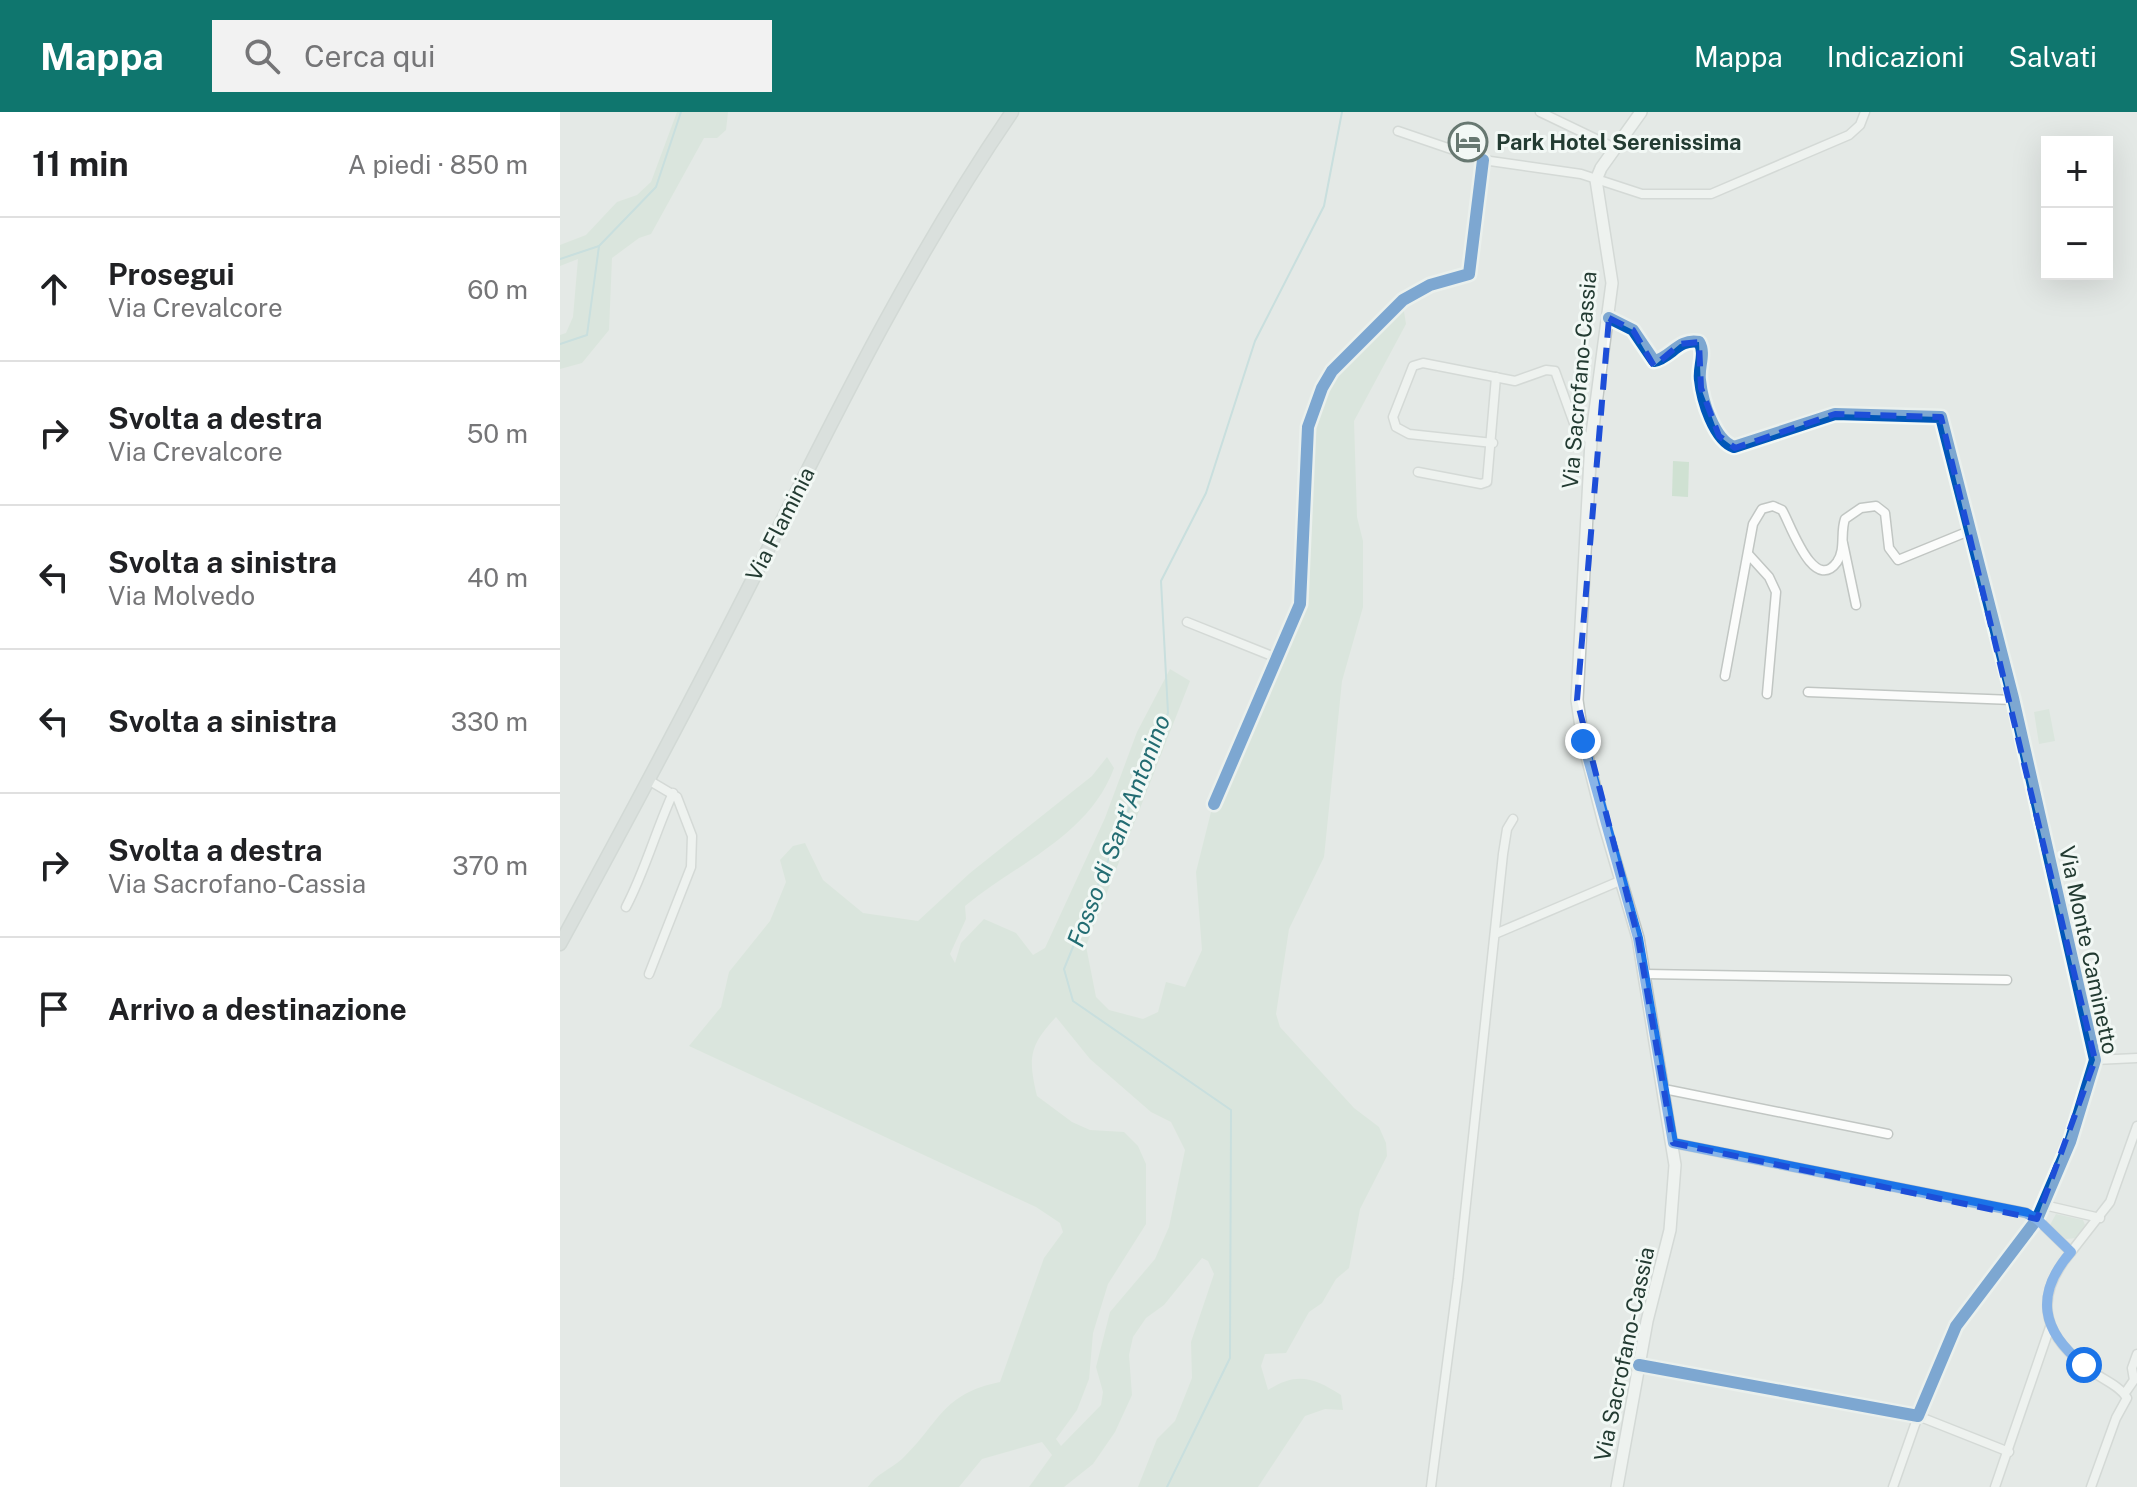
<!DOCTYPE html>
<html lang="it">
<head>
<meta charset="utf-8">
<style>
	:root { --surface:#fff; --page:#f2f2f2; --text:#202124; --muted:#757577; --line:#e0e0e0; --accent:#0f766e }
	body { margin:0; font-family:"Public Sans",sans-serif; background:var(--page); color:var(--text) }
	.controls { position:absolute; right:24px; top:24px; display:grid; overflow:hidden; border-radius:0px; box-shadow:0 8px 32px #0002 }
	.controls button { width:72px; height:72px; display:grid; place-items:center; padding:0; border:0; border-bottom:2px solid var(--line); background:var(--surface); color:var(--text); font:40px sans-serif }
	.stop { position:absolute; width:24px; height:24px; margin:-18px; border:6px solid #1a73e8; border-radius:50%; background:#fff }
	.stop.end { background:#1a73e8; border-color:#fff; box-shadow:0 2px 8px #0008 }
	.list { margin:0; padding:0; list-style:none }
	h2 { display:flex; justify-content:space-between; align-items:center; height:104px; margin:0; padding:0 32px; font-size:34px }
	h2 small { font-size:26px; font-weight:400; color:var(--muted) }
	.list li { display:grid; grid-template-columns:52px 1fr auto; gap:24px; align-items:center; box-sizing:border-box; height:144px; padding:0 32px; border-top:2px solid var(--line) }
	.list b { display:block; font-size:30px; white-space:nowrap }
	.list p { margin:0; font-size:26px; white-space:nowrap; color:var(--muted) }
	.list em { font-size:26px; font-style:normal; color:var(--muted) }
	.icon { flex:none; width:44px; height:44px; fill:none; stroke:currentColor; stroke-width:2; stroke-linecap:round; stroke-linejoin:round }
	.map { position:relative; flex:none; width:1577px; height:1375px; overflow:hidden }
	header { display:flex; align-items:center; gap:48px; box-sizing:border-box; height:112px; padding:0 40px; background:var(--accent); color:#fff }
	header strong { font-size:38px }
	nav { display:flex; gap:44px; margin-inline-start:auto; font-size:28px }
	.search { width:560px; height:72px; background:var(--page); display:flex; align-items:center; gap:20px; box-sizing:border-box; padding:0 28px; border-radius:0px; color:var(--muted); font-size:30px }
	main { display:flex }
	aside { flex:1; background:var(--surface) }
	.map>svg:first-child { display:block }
	.green { fill:#cfe1d2; fill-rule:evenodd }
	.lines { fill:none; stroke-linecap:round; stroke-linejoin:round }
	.stream { stroke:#a8d2d4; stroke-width:2 }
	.street-casing { stroke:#c1c6c3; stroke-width:11 }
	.secondary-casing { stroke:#c0c6c3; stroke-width:14 }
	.primary-casing { stroke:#bdc5c2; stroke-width:15 }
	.street { stroke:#fbfcfb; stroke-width:8 }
	.secondary { stroke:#fbfcfb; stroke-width:11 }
	.primary { stroke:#ced5d2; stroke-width:12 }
	.cycleway-casing { stroke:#f2f8f5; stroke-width:17 }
	.cycleway { stroke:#0057b8; stroke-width:12 }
	.route { stroke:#1a73e8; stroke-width:10 }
	.marked { fill:none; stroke:#1d4ed8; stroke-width:6; stroke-dasharray:16 10; stroke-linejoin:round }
	.labels { text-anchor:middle; stroke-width:6; stroke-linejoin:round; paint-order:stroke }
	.poi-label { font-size:22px; font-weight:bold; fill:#233b32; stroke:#f2f8f5; text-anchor:start }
	.street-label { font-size:22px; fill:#233b32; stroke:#f2f8f5 }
	.water-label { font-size:24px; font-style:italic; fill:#226c72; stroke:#f2f8f5 }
</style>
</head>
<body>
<header>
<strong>Mappa</strong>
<div class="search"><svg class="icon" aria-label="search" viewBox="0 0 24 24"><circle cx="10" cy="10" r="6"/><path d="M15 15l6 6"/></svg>Cerca qui</div>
<nav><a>Mappa</a><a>Indicazioni</a><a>Salvati</a></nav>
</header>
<main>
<aside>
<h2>11 min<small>A piedi · 850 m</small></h2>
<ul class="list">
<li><svg class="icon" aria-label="ahead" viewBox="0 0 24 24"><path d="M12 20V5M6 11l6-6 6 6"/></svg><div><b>Prosegui</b><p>Via Crevalcore</p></div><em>60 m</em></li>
<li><svg class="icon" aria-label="right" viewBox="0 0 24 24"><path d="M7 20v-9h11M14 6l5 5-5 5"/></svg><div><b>Svolta a destra</b><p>Via Crevalcore</p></div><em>50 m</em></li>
<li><svg class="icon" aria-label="left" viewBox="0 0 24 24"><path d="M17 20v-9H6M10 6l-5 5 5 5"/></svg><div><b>Svolta a sinistra</b><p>Via Molvedo</p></div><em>40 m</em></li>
<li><svg class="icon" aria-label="left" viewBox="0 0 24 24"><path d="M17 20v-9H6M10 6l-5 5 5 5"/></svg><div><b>Svolta a sinistra</b></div><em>330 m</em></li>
<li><svg class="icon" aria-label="right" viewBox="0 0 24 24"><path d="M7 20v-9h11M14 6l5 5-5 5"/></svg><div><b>Svolta a destra</b><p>Via Sacrofano-Cassia</p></div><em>370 m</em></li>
<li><svg class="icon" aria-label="arrive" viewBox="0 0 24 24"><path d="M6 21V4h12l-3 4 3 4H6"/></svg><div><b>Arrivo a destinazione</b></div></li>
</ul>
</aside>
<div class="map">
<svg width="1577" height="1375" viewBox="0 0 1577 1375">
	<rect width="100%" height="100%" fill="#e4e9e6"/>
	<!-- green -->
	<g class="green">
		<path d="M117,0H168L166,18L157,26H144L91,122L79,126L52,146L49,218L22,251L0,257V223L6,221L13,205L18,147L0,154V133L26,123L57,90L77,83L91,70Z"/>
		<path d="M843,193L846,212L794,309L797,405L803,429V495L782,569L764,745L729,817L716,902L720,915L794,996L819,1015L826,1031L827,1044L800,1097L789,1156L776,1167L762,1191L749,1200L726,1241L705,1242L701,1254L708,1278C737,1259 755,1266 781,1283L783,1298L765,1297L745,1304L698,1375H578L597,1327L615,1309L632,1266L631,1230L654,1162L648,1149L642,1146L604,1193L586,1206L573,1225L569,1243L572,1283L555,1320L533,1352L504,1375H469L492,1343L482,1330L422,1347L399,1375H308C316,1362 331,1357 342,1347C380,1311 381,1282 440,1270L484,1146L503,1120L500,1111L476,1095L129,934L161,895L169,860L210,809L226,770L220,748L233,734L245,731L263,768L303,801L358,809L410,761L532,664L547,645L554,656C529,724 457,751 405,794L406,807L390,842L395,851L401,831L424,807L456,821L473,843L485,836L545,706L577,620L610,557L630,569L526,834L536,885L549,898L583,907L598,900L606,870L625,875L642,838L636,760L651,700L744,500L747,482L751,313L764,279ZM496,905L530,947L591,1000L611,1010L625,1038L609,1115L595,1147L550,1200L536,1255L543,1280L541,1293L501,1334L496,1327L517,1298L529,1267L533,1221L548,1172L586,1112V1052L578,1034L564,1020L530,1018L512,1010L477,984C468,946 469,934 496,905Z"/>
		<path d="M1113,349L1129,350L1128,385L1112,384Z"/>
		<path d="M1489,597L1495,629L1479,632L1474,600Z"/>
		<path d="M1496,1102L1523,1108L1525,1113L1517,1126L1506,1127L1490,1113Z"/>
	</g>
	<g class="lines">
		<!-- stream -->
		<g class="stream">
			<path d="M0,147L39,134L96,75L121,0"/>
			<path d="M0,232L27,223L39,134"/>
			<path d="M607,1375L670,1246L671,998L513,889L504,857L608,601L601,469L646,381L695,229L764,94L782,0"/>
		</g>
		<!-- street casing -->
		<g class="street-casing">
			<g id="street">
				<path d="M980,0L1055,36"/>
				<path d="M838,19L923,48L1021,62L1082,82H1151L1289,23L1300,13L1305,0"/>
				<path d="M1049,206L1073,218L1094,249C1111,246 1118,226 1139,230C1146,242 1138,255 1140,268C1142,288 1154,328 1174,335L1275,302L1381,305L1453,586L1535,948L1510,1030L1477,1107L1396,1214L1358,1304L1079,1253"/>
				<path d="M933,331L849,322L836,315L833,305L853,254L863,251L955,269L986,258L995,259L1016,317L1031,329"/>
				<path d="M858,360L921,372L927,370L936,265"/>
				<path d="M1283,431L1296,493"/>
				<path d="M1189,443L1209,465L1216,480L1207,582"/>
				<path d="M627,510L717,546"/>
				<path d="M1165,564L1193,412L1202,397L1213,394L1222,398C1229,408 1253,483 1277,450C1286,437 1280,421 1285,407L1301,396L1316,394L1325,401L1329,436L1338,448L1409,419"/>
				<path d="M1248,580L1453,588"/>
				<path d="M654,692L740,492L748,315L762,276L772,259L843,188L870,173L909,162L923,48"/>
				<path d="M66,795C85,759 96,718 113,681"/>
				<path d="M935,822L1062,768"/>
				<path d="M89,862L131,755L132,724L117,685L90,669"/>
				<path d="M1085,862L1447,868"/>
				<path d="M1535,948L1577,946"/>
				<path d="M1104,977L1328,1022"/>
				<path d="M1113,1031L1466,1101L1477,1107L1511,1140L1550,1090L1577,1014"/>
				<path d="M1484,1093L1540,1106"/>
				<path d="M1511,1140C1471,1188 1484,1226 1533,1260C1544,1268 1560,1274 1567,1286L1556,1306L1531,1375"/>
				<path d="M1565,1281L1574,1268L1572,1256L1577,1242"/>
				<path d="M871,1375L898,1167L943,742L947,717L953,707"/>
				<path d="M1333,1375L1358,1304L1449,1340"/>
				<path d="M1435,1375L1490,1215"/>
			</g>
		</g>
		<!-- secondary casing -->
		<g class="secondary-casing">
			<path id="secondary" d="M1057,1375L1087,1209L1110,1118L1115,1053L1078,826L1044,711L1023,629L1017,588L1031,329L1052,171L1036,68L1041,56L1081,0"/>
		</g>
		<!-- primary casing -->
		<g class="primary-casing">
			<path id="primary" d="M0,832C67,709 133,586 196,461C275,303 352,146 452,0"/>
		</g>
		<!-- street -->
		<use href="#street" class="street"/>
		<!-- secondary -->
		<use href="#secondary" class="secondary"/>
		<!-- primary -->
		<use href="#primary" class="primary"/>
		<!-- cycleway casing -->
		<g class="cycleway-casing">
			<g id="cycleway">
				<path d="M1049,206L1073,218L1094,249C1111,246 1118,226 1139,230C1146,242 1138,255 1140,268C1142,288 1154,328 1174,335L1275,302L1381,305L1453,586L1535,948L1510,1030L1477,1107L1396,1214L1358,1304L1079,1253"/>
				<path d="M654,692L740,492L748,315L762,276L772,259L843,188L870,173L909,162L923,48"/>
			</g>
		</g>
		<!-- cycleway -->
		<use href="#cycleway" class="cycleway"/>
	</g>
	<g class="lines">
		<!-- route -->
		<path class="route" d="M1023,629L1078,826L1113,1031L1466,1101L1477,1107L1511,1140C1474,1182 1481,1219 1524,1253"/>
	</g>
	<!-- marked area -->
	<path d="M0 0H1577V1375H0ZM1049,206L1073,218L1094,254L1120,232L1139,230L1141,276L1159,324L1175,336L1275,302L1381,305L1535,948L1477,1107L1113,1031L1078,826L1017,588Z" fill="#e4e9e6" fill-opacity=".55" fill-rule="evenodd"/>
	<path class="marked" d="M1049,206L1073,218L1094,254L1120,232L1139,230L1141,276L1159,324L1175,336L1275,302L1381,305L1535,948L1477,1107L1113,1031L1078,826L1017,588Z"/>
	<!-- icons -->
	<defs>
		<g id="hotel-ring" transform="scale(2)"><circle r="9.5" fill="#f2f8f5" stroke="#677871" stroke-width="1.5"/><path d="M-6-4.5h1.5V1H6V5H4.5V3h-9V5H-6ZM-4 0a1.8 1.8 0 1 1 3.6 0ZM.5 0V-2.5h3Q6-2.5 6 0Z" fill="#677871"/></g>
	</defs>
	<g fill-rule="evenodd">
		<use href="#hotel-ring" x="908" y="30"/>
	</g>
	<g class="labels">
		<!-- poi labels -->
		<g class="poi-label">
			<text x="936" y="38">Park Hotel Serenissima</text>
		</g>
		<!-- street labels -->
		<g class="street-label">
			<text transform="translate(1019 268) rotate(-85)" y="8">Via Sacrofano-Cassia</text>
			<text transform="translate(220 412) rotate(-63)" y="8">Via Flaminia</text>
			<text transform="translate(1529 838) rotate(78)" y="8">Via Monte Caminetto</text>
			<text transform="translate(1064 1242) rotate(-78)" y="8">Via Sacrofano-Cassia</text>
		</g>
		<!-- water labels -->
		<g class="water-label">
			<text transform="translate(559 719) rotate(-69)" y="8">Fosso di Sant'Antonino</text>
		</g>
	</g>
</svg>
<div class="controls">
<button>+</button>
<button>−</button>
</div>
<div class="stop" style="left:1524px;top:1253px"></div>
<div class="stop end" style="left:1023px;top:629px"></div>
</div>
</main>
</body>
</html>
